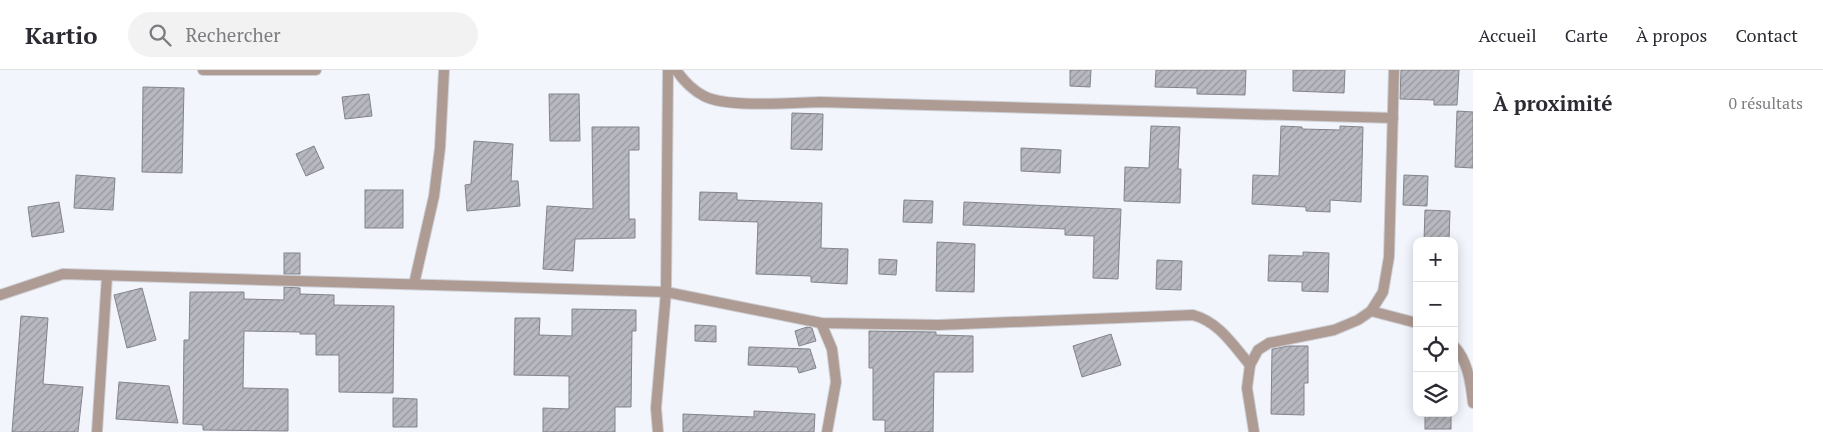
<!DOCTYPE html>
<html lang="fr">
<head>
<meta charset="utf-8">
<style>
	:root { --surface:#fff; --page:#f2f2f3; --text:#2b2b33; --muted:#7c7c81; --line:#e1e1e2 }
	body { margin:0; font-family:"PT Serif",serif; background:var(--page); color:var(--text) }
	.controls { position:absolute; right:15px; bottom:15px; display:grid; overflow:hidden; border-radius:10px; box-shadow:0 2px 12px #0003 }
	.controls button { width:45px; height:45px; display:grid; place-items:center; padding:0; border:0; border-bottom:1px solid var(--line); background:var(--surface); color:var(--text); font:25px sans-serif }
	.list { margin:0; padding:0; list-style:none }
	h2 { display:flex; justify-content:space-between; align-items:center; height:65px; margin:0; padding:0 20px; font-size:21px }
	h2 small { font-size:16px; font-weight:400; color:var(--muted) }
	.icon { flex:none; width:28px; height:28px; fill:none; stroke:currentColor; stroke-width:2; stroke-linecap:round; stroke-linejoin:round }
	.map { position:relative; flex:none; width:1473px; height:362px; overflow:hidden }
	header { display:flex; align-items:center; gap:30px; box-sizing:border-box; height:70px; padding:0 25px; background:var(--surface); border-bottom:1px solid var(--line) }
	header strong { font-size:24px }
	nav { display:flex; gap:28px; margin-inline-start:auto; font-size:18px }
	.search { width:350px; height:45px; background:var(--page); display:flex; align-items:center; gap:12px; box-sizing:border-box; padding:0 18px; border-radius:28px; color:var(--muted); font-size:19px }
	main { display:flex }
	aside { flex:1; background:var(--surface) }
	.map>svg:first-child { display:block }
	.building { fill:url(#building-hatch); stroke:#83848a }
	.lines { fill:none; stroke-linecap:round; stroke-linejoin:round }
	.minor-casing { stroke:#ced0d6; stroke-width:12 }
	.minor { stroke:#ae9b94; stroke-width:10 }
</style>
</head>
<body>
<header>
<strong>Kartio</strong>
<div class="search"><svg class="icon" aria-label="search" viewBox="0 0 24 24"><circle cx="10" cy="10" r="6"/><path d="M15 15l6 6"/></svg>Rechercher</div>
<nav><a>Accueil</a><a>Carte</a><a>À propos</a><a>Contact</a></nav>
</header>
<main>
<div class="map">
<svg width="1473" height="362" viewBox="0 0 1473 362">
	<defs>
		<pattern id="building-hatch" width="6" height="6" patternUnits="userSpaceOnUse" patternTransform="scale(1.25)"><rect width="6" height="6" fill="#b8b9c0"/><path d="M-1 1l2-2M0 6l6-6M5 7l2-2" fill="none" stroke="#97989d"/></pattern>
	</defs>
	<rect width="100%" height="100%" fill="#f3f5fc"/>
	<!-- building -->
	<g class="building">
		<path d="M1070,0H1091L1090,17L1070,16Z"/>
		<path d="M1156,0H1246L1245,25L1197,24V18L1155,17Z"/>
		<path d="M1293,0H1345L1344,23L1293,21Z"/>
		<path d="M1401,0H1459L1457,35H1434V30L1400,29Z"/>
		<path d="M143,17L184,18L182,103L142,102Z"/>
		<path d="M369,24L372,46L345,49L342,27Z"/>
		<path d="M549,24H579L580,71H550Z"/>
		<path d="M1457,41L1473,42V98L1455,97Z"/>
		<path d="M792,43L823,44L822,80L791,79Z"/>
		<path d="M1151,56L1180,57L1178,99H1181L1180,133L1124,131L1125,97L1149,98Z"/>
		<path d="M1281,56L1302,57V59L1340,60V56L1363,57L1361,132L1330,130V142L1306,141V137L1252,134L1253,105L1279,106Z"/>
		<path d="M592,57H639V80H629V149H635V168L575,169L573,201L543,199L547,136L593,139Z"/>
		<path d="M474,71L513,74L511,111H518L520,136L467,141L465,115L471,114Z"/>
		<path d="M314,76L324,98L306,106L296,84Z"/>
		<path d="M1021,78L1061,80L1060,103L1021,101Z"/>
		<path d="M76,105L115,108L113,140L74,138Z"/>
		<path d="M1404,105L1428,106L1427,136L1403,135Z"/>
		<rect x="365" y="120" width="38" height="38"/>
		<path d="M700,122L737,123V130L822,133L821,178L848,179L847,214L811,212V206L756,204L758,152L699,150Z"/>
		<path d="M904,130L933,131L932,153L903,152Z"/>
		<path d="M59,132L64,162L32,167L28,137Z"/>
		<path d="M964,132L1121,139L1118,209L1093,208L1094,166L1065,165V159L963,155Z"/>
		<path d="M1425,140L1450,141L1449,171H1424Z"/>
		<path d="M937,172L975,174L974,222L936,221Z"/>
		<path d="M1303,182L1329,183L1328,222L1302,221V212L1268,211L1269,185L1303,186Z"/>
		<rect x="284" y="183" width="16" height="21"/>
		<path d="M879,189L897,190L896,205L879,204Z"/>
		<path d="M1157,190L1182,191L1181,220L1156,219Z"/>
		<path d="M284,217L300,218V224L334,225V235L394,236L393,323L339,322V285H316V264H300V262L244,261L243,318L288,319V361L203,360V355L183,354L184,270H189L190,222H244V229L284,230Z"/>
		<path d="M142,218L156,270L127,278L114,225Z"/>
		<path d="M572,239L636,240V261H632L631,337H615V362H543V338L569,339V306L514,305L515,248H540L539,265L572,266Z"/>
		<path d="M21,246L48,248L43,314L83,317L78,362H12Z"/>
		<path d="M695,255L716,256V272L695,271Z"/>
		<path d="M807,257L812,258L816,271L799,276L795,261Z"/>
		<path d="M869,261L936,262V265L973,266V302H934L933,362H885V350H873V298H869Z"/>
		<path d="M1111,264L1121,295L1082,307L1073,276Z"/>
		<path d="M1288,276H1308V313H1304V345L1271,344L1272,279Z"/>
		<path d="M749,277L810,279L816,298L799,303L797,297L748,295Z"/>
		<path d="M119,312L169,316L178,353L116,349Z"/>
		<path d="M393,328L417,329V357H393Z"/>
		<path d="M754,341L815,344L814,362H683V344L754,347Z"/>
		<rect x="1425" y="343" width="26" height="16"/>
	</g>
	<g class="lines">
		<!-- minor casing -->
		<g class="minor-casing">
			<g id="minor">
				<path d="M203,0H316"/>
				<path d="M676,0C683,10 692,20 704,26C726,38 792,33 819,32L1393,48"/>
				<path d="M414,214L434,126L440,78L444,0"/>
				<path d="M0,225L63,204L666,222L821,253L938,255L1193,245C1219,252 1233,275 1250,295"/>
				<path d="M1371,241L1417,253"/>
				<path d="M821,253L832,279L836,312L827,362"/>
				<path d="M1454,276C1468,290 1471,315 1473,333"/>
				<path d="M97,362L107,206"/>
				<path d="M658,362L656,338L666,222L668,0"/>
				<path d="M1254,362L1247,318L1250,295L1258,280L1269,273L1334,260L1358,250L1371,241L1383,222L1389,187L1394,0"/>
			</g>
		</g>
		<!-- minor -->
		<use href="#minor" class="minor"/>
	</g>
</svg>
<div class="controls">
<button>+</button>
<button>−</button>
<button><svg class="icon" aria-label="locate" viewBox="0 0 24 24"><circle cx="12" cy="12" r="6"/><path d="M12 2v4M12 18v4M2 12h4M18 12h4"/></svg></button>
<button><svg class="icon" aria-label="layers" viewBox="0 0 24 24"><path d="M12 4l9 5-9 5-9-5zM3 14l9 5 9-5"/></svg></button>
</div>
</div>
<aside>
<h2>À proximité<small>0 résultats</small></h2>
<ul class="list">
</ul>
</aside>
</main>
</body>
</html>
